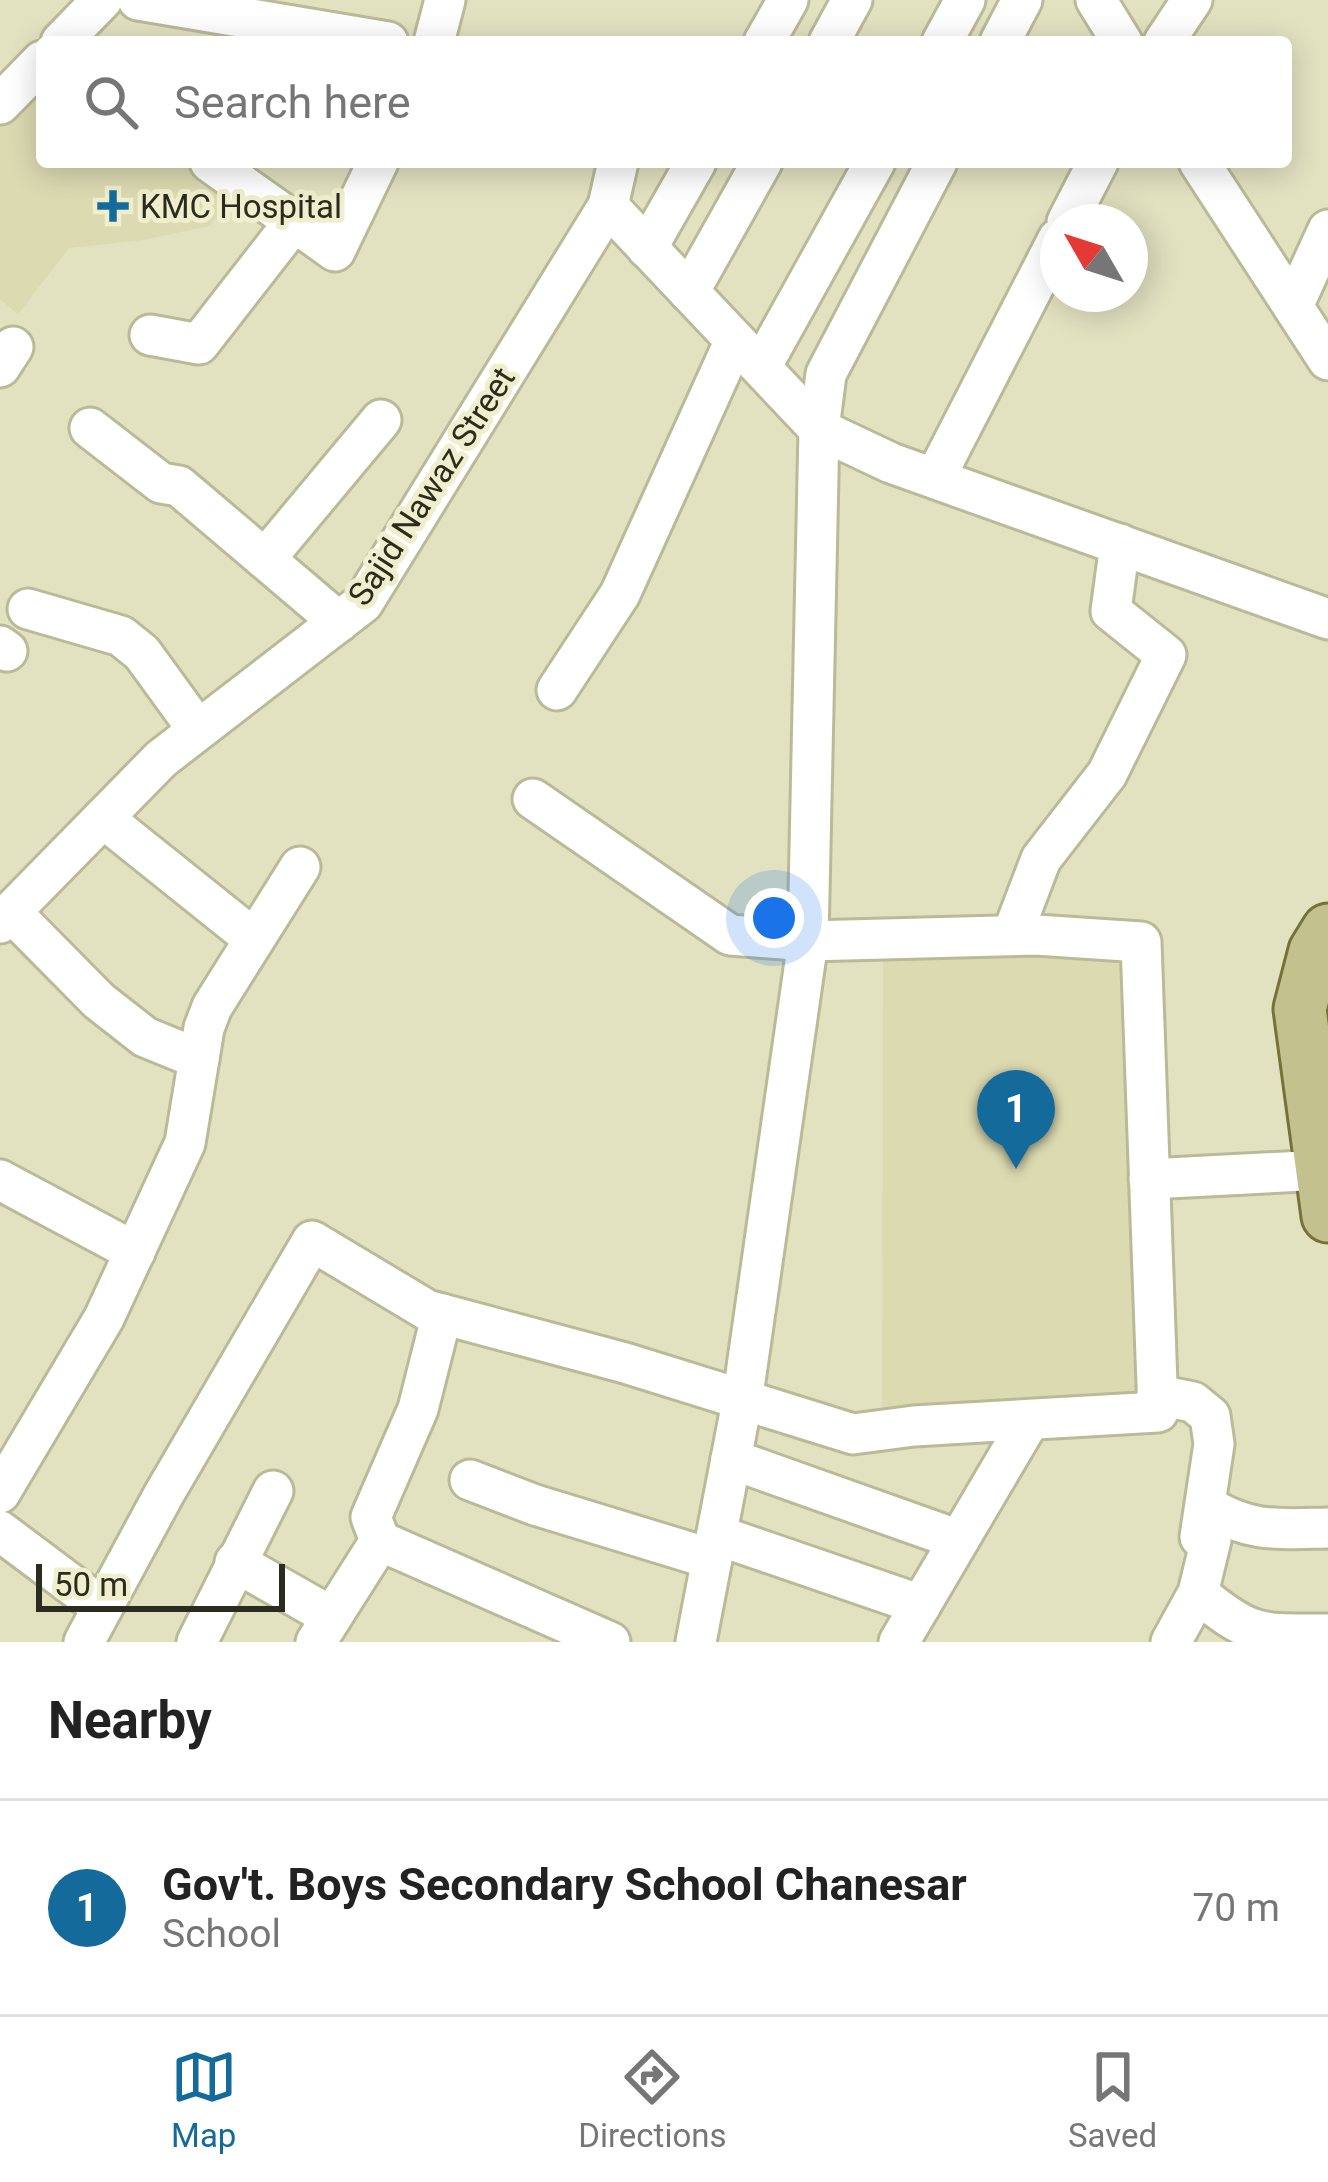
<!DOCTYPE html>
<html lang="en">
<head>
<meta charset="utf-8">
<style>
	:root { --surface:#fff; --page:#f2f2f2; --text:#222; --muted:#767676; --line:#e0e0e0; --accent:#146b9b }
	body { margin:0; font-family:Roboto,sans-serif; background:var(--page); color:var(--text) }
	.compass { position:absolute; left:1040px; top:204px; width:108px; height:108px; border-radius:50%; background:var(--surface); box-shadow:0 6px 30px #0003; rotate:309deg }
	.scale { position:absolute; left:36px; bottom:30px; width:249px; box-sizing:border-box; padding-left:12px; border:6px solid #2b2b1f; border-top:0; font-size:33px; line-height:42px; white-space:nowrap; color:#2b2b1f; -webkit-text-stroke:9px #efefcd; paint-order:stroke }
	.you { position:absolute; left:774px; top:918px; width:42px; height:42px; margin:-30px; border:9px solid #fff; border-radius:50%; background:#1a73e8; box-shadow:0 0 0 18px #1a73e833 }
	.badge { display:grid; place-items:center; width:78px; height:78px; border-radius:50%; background:var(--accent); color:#fff; font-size:39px; font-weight:700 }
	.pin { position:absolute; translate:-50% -99px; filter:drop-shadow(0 3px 6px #0008) }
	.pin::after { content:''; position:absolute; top:63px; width:42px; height:36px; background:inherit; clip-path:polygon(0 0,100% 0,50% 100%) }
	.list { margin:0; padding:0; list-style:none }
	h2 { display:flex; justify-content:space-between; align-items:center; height:156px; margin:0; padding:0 48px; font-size:51px }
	h2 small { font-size:39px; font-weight:400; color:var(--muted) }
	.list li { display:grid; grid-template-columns:78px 1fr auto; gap:36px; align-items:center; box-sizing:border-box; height:216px; padding:0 48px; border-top:3px solid var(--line) }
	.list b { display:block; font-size:45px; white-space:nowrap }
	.list p { margin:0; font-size:39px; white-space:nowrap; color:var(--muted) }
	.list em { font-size:39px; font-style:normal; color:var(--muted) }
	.icon { flex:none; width:66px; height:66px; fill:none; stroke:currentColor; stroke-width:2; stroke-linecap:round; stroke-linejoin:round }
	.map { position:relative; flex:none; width:1328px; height:1642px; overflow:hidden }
	.search { position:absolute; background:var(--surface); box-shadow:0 6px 30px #0003; left:36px; right:36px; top:36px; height:132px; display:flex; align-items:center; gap:30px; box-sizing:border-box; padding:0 42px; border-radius:12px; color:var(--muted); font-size:45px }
	.sheet { height:372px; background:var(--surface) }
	nav { display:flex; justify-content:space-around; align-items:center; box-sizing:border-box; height:168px; border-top:3px solid var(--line); background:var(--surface); font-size:33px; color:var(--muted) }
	nav a { display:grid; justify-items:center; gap:6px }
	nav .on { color:var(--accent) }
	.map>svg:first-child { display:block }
	.built { fill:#dbdab1 }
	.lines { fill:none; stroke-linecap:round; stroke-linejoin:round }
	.minor-casing { stroke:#baba99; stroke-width:45 }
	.major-casing { stroke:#747236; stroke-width:57 }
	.minor { stroke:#fff; stroke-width:39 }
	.major { stroke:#c3c18e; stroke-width:51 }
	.poi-dot { fill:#146b9b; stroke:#efefcd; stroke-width:4.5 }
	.labels { text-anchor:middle; stroke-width:10; stroke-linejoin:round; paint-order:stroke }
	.poi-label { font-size:33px; fill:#2b2b1f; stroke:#efefcd; text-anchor:start }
	.street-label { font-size:33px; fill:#2b2b1f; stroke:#efefcd }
</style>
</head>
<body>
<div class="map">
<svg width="1328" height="1642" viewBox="0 0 1328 1642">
	<rect width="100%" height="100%" fill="#e2e2c1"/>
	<!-- built -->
	<g class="built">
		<path d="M42,61V162H210L243,186L209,226L143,240L69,248L18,314L0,299V104Z"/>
		<path d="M883,939L1141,942L1158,1412L882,1430Z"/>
	</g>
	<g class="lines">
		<!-- minor casing -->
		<g class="minor-casing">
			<g id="minor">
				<path d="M138,0L388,42"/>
				<path d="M1096,0L1122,42"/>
				<path d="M61,42L102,0"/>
				<path d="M434,42L445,0"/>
				<path d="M764,42L788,0"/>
				<path d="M829,42L852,0"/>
				<path d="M942,42L965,0"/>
				<path d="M1000,42L1022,0"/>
				<path d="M1164,42L1192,0"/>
				<path d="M0,104L42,61"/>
				<path d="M210,162L335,251L378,162"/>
				<path d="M618,162L608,206L819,429L891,463L1328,619"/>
				<path d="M1199,162L1328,360"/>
				<path d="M1067,222L1098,162"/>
				<path d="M647,248L696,162"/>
				<path d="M689,292L762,162"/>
				<path d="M1293,306L1328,230"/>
				<path d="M150,335L199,344L294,222"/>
				<path d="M0,367L13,347"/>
				<path d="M761,367L875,162"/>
				<path d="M90,428L161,483L179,486L339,622"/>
				<path d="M935,478L1058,239"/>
				<path d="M265,559L381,420"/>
				<path d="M28,609L121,636L142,653L198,730"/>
				<path d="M0,646L7,651"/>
				<path d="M557,690L620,594L735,340"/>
				<path d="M103,818L254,939"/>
				<path d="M11,912L99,1001L145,1037L199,1059"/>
				<path d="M0,923L161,759L363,603L608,206"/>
				<path d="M1012,935L1041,859L1107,774L1166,655L1111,611L1120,544"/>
				<path d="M1149,1179L1322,1170"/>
				<path d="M0,1180L135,1252"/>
				<path d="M1157,1395L1193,1402L1210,1416L1214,1444L1200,1537L1211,1540L1198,1593L1171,1642"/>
				<path d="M731,1459L959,1540"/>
				<path d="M470,1480L535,1505L712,1559"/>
				<path d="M0,1493L104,1318L185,1143L204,1028L212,1007L300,867"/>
				<path d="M1207,1506C1249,1533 1280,1529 1328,1528"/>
				<path d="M0,1531L100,1606"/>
				<path d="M717,1535L921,1605"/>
				<path d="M380,1541L610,1642"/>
				<path d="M235,1562L332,1617"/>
				<path d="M1198,1593C1251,1638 1262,1634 1328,1634"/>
				<path d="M84,1642L164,1494L312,1241L427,1310L625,1363L853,1434L914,1426L1158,1412L1141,942L1036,935L808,941L730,935L533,799"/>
				<path d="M197,1642L273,1491"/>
				<path d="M316,1642L380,1541L371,1517L418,1409L442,1314"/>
				<path d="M696,1642L742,1402L808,941L819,429L826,374L937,162"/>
				<path d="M899,1642L1029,1421"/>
			</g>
		</g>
		<!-- major casing -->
		<g class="major-casing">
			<path id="major" d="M1328,930L1315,951L1300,1009L1328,1216"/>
		</g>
		<!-- minor -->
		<use href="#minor" class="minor"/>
		<!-- major -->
		<use href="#major" class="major"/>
	</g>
	<!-- markers -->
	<path class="poi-dot" d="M107 188h12v12h12v12h-12v12h-12v-12h-12v-12h12z"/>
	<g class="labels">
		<!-- poi labels -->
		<g class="poi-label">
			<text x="140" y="218">KMC Hospital</text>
		</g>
		<!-- street labels -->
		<g class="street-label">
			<text transform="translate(431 486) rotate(-57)" y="12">Sajid Nawaz Street</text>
		</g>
	</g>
</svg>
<svg class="compass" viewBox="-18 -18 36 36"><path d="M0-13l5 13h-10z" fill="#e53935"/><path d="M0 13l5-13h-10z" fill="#767676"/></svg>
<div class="scale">50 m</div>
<div class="you"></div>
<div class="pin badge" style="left:1016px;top:1169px">1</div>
<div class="search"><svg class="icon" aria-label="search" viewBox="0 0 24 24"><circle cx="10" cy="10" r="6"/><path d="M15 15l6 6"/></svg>Search here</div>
</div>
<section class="sheet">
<h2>Nearby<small></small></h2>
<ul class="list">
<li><span class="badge">1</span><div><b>Gov't. Boys Secondary School Chanesar</b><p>School</p></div><em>70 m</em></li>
</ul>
</section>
<nav>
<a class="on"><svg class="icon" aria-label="map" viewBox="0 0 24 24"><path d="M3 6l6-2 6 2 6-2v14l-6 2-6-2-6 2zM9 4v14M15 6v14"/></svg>Map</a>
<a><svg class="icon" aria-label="directions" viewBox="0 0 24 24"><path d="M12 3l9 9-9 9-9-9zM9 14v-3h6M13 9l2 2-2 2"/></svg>Directions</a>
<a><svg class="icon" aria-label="saved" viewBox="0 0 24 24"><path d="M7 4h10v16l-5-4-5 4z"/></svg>Saved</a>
</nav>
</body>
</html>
